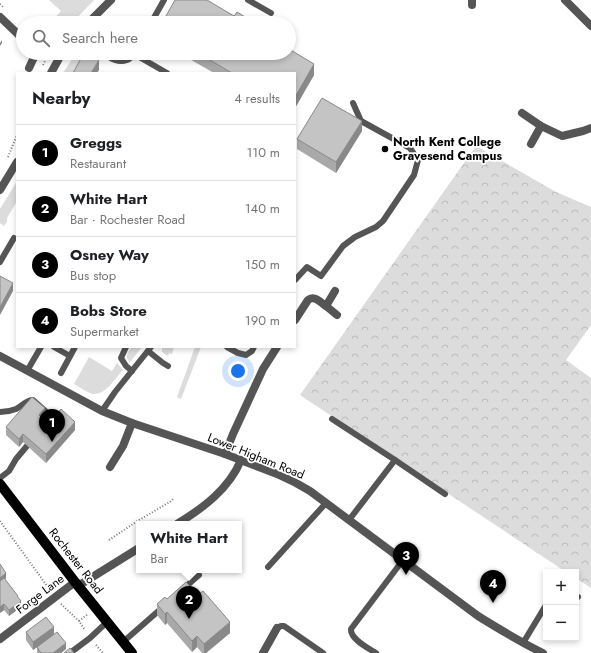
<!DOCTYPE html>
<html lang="en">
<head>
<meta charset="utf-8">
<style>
	:root { --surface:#fff; --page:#f6f6f6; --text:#202124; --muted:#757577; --line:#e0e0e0; --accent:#000 }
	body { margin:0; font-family:Jost,sans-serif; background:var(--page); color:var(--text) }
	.controls { position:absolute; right:12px; bottom:12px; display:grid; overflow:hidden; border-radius:0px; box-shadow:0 2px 6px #0003 }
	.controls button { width:36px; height:36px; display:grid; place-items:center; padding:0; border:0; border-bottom:1px solid var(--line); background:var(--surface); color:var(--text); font:20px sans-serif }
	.you { position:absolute; left:238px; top:371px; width:14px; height:14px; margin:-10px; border:3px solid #fff; border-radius:50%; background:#1a73e8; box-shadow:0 0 0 6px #1a73e833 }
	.badge { display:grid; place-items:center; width:26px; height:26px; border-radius:50%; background:var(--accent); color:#fff; font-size:13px; font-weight:700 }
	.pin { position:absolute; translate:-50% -33px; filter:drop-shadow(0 1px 2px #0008) }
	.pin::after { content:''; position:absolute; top:21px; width:14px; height:12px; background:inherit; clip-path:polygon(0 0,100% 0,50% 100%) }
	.popup { position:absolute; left:136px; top:521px; width:106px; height:52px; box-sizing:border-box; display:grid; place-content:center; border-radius:0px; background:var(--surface); filter:drop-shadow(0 1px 3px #0005); font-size:13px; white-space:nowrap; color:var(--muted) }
	.popup b { font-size:15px; color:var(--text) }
	.popup::after { content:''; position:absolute; left:50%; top:100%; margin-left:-8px; border:8px solid transparent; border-top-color:var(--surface) }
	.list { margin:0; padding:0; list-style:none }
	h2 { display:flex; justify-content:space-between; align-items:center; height:52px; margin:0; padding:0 16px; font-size:17px }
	h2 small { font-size:13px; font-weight:400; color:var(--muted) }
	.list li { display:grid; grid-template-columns:26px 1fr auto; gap:12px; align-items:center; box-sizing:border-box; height:56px; padding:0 16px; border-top:1px solid var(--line) }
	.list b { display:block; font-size:15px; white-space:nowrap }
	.list p { margin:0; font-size:13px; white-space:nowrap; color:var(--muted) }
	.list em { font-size:13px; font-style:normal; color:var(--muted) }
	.icon { flex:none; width:22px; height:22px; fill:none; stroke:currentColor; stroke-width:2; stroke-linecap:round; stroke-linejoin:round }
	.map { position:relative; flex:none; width:591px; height:653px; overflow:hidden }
	.search { position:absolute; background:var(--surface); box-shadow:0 2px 6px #0003; left:16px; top:16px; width:280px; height:44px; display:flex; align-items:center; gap:10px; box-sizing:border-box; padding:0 14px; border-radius:22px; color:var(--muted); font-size:15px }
	.panel { position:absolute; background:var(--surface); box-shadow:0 2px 6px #0003; left:16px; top:72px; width:280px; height:276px; border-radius:0px }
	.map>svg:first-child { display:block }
	.green { fill:#dcdcdc }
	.park { fill:url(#park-crowns) }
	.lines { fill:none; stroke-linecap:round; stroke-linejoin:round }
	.path { stroke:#777; stroke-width:2; stroke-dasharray:1 2; stroke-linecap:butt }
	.service { stroke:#555; stroke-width:6 }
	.minor { stroke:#555; stroke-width:8 }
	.tertiary { stroke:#555; stroke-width:8 }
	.primary { stroke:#000; stroke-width:10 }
	.wall { fill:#a9a9a9 }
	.shaded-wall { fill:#898989 }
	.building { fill:#c4c4c4; stroke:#898989 }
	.poi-dot { fill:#000; stroke:#fff; stroke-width:1.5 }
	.labels { text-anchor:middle; stroke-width:3.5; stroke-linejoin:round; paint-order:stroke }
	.poi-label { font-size:12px; font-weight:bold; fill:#000; stroke:#fff; text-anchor:start }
	.street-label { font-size:12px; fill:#000; stroke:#fff }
</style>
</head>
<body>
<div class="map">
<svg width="591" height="653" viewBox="0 0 591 653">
	<defs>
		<pattern id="park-crowns" width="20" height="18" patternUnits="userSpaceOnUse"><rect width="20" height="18" fill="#dcdcdc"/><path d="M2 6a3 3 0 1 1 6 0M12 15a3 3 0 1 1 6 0" fill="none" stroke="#bbb"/></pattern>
	</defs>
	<rect width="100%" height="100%" fill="#fff"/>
	<!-- green -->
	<g class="green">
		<path d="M49,0H94L72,23H50L61,11Z"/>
		<path d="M76,53H88L76,73H63Z"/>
		<path d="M17,181V201L7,218V222L4,226L0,223V209Z"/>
		<path d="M131,347H142L130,362C124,357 128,352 131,347Z"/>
		<path d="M162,347H174L172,354L169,353L168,356L162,352Z"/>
		<path d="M195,347H201L181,399L177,397Z"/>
		<path d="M89,357L112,371L117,363L123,370C115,378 107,394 94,394C89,394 78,386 74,384Z"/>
	</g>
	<!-- park -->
	<path class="park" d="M476,146L556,192L591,207V325L566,360L591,378V588L576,578V572H566L300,395Z"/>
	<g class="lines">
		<!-- path -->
		<g class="path">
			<path d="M0,4L4,8"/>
			<path d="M75,23L79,18"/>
			<path d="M43,65L47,57"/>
			<path d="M8,157L17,135"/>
			<path d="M0,521L50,590"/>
			<path d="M109,540L139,520L170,502L174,498"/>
			<path d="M61,604L79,621L85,630"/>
			<path d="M79,621L88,614"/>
			<path d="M96,645L103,653"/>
		</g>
		<!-- service -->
		<g class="service">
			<path d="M248,0L271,13"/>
			<path d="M151,23L164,0"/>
			<path d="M105,53C110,59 119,63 127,60C130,59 133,55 135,53"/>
			<path d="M134,54L167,73"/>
			<path d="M0,262L14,238"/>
			<path d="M295,280L307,267L321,276L343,246L355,237L376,227L383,221L414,175L418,160L410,148L361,121L353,103"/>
			<path d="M54,347L70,356"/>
			<path d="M126,347L121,358L126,366L132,371"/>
			<path d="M227,347L238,353L246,355L252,351L254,347"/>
			<path d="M148,351L163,363L168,366"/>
			<path d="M27,371L41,347"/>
			<path d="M61,373L75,347"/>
			<path d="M102,411L115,392L151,347"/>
			<path d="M0,412C5,412 11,411 16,409C22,406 26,400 33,400L51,416L50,420L42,429"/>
			<path d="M332,419L395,460L445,494"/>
			<path d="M0,478L9,471L16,459L32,440"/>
			<path d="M349,520L395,460"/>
			<path d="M268,567L326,503"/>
			<path d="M183,589L199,575"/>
			<path d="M576,596L578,597"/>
			<path d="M277,628L281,626H284L323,653"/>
			<path d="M123,642L163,607"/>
			<path d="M523,643L546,605"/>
			<path d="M70,653L90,638L107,622"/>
			<path d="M376,653C368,648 350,639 351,629L403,560"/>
		</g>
		<!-- minor -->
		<g class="minor">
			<path d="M565,0L591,26"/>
			<path d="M472,5V0"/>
			<path d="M0,17L23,39"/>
			<path d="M88,23L111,0"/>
			<path d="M29,68L36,53"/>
			<path d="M51,73L62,53"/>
			<path d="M522,113L541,126L562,136L583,131L591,128"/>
			<path d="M531,144L541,126"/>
			<path d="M0,190L17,162"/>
			<path d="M326,306L337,315"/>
			<path d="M295,320L308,300C314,295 320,302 326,306L335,291"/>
			<path d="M225,454L233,434L263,369L277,347"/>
			<path d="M110,467L123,446L132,423"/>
			<path d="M177,524C203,508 229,489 241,460"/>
			<path d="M78,586L139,548"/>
			<path d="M0,639L75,582"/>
			<path d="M263,653L277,628"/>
		</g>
		<!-- tertiary -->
		<path class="tertiary" d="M0,356L102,411L132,423L225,454L277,474L296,483L310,491L349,520L478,616C499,629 520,642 543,653"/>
		<!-- primary -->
		<path class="primary" d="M0,484L75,582L132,653"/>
	</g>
	<!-- wall -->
	<g class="wall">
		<path d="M179,53H289L314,75L295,108V73H214Z"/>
		<path d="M362,131L336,173L297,149V139Z"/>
		<path d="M45,416L43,419L50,424V421L75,430L46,463L23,442L19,447L6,435V427Z"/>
		<path d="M0,564L6,578L5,579L18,598L21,607L9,616L4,610L0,613Z"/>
		<path d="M167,599L230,633L206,653H202L197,647L192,652L167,623L165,625L157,615V604Z"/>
		<path d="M26,632L54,635L66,649L61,653H37V647L39,646L33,650L26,640Z"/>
	</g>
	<!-- shaded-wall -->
	<g class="shaded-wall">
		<path d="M2,40V43L0,46V43Z"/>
		<path d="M99,60V70L97,73H91Z"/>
		<path d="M314,64V75L295,108V97Z"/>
		<path d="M362,121V131L336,173V162Z"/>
		<path d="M13,283V291L0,315V307Z"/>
		<path d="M45,408V416L39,423V415Z"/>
		<path d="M75,422V430L46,463V454Z"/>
		<path d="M23,434V442L19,447V439Z"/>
		<path d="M6,573V578L0,583V578Z"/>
		<path d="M21,601V607L9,616V610Z"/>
		<path d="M4,604V610L0,613V607Z"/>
		<path d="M167,612V623L165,625V614Z"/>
		<path d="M230,622V633L206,653H204V644Z"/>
		<path d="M54,627V635L33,650V642Z"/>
		<path d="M197,636V647L192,652V641Z"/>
		<path d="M66,643V649L61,653H53Z"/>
	</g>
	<!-- building -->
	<g class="building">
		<path d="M175,0H207L234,16L237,12L255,23H162Z"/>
		<path d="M289,49L314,64L295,97V73H232L198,53H289Z"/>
		<path d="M84,53H87L99,60L91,73H73Z"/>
		<path d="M322,98L362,121L336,162L297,139Z"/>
		<path d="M0,276L13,283L0,307Z"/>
		<path d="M32,397L45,408L39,415L50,424L52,422L50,421L61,409L75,422L46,454L23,434L19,439L6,427Z"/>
		<path d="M0,564L6,573L0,578Z"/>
		<path d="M4,578L18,596H17L21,601L9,610L4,604L0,607V581Z"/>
		<path d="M186,582L198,595L203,591L230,622L204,644L197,636L192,641L167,612L165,614L157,604L165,597L167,599Z"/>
		<path d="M46,617L54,627L33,642L26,632Z"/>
		<path d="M57,632L66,643L53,653H41L37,647Z"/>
		<path d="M70,648L74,653H64Z"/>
	</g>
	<!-- markers -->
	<circle class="poi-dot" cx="385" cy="149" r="4"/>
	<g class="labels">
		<!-- poi labels -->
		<g class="poi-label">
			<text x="393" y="146">North Kent College<tspan x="393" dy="14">Gravesend Campus</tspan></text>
		</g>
		<!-- street labels -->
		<g class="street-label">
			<text transform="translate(256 456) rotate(22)" y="4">Lower Higham Road</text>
			<text transform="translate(76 561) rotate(52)" y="4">Rochester Road</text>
			<text transform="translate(40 594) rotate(-37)" y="4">Forge Lane</text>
		</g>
	</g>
</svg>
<div class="controls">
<button>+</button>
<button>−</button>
</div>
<div class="you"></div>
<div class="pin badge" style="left:52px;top:442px">1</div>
<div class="pin badge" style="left:189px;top:619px">2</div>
<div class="popup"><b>White Hart</b>Bar</div>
<div class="pin badge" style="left:406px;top:575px">3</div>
<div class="pin badge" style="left:493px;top:603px">4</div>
<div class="search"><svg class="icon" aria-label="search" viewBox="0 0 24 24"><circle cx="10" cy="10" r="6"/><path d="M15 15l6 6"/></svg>Search here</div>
<section class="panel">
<h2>Nearby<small>4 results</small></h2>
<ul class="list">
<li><span class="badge">1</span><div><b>Greggs</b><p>Restaurant</p></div><em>110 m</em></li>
<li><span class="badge">2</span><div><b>White Hart</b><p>Bar · Rochester Road</p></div><em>140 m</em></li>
<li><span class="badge">3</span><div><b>Osney Way</b><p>Bus stop</p></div><em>150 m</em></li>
<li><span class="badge">4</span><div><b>Bobs Store</b><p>Supermarket</p></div><em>190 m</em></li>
</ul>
</section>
</div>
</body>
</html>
